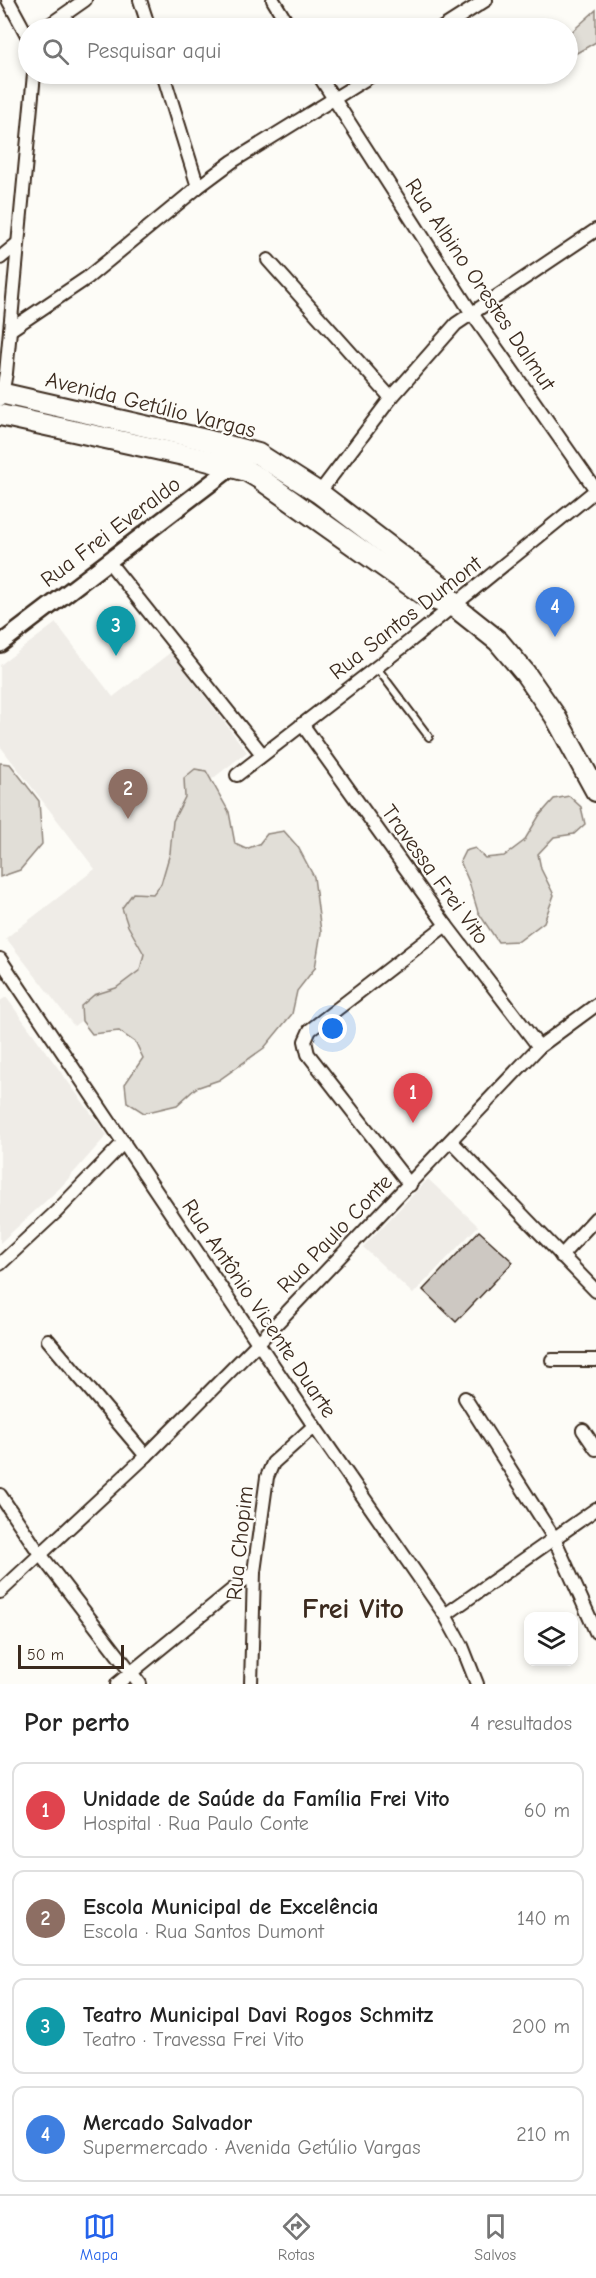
<!DOCTYPE html>
<html lang="pt">
<head>
<meta charset="utf-8">
<style>
	:root { --surface:#fff; --page:#f2f2f2; --text:#222; --muted:#767676; --line:#e0e0e0; --accent:#2563eb }
	body { margin:0; font-family:"Comic Neue",sans-serif; background:var(--page); color:var(--text) }
	.controls { position:absolute; right:18px; bottom:18px; display:grid; overflow:hidden; border-radius:12px; box-shadow:0 3px 9px #0003 }
	.controls button { width:54px; height:54px; display:grid; place-items:center; padding:0; border:0; border-bottom:2px solid var(--line); background:var(--surface); color:var(--text); font:30px sans-serif }
	.scale { position:absolute; left:18px; bottom:15px; width:106px; box-sizing:border-box; padding-left:6px; border:3px solid #3b2a1e; border-top:0; font-size:16px; line-height:21px; white-space:nowrap; color:#3b2a1e; -webkit-text-stroke:4px #fdfcf7; paint-order:stroke }
	.you { position:absolute; left:333px; top:1029px; width:21px; height:21px; margin:-15px; border:4px solid #fff; border-radius:50%; background:#1a73e8; box-shadow:0 0 0 9px #1a73e833 }
	.badge { display:grid; place-items:center; width:39px; height:39px; border-radius:50%; background:var(--accent); color:#fff; font-size:20px; font-weight:700 }
	.pin { position:absolute; translate:-50% -50px; filter:drop-shadow(0 2px 3px #0008) }
	.pin::after { content:''; position:absolute; top:32px; width:21px; height:18px; background:inherit; clip-path:polygon(0 0,100% 0,50% 100%) }
	.list { margin:0; padding:0; list-style:none }
	h2 { display:flex; justify-content:space-between; align-items:center; height:78px; margin:0; padding:0 24px; font-size:26px }
	h2 small { font-size:20px; font-weight:400; color:var(--muted) }
	.list li { display:grid; grid-template-columns:39px 1fr auto; gap:18px; align-items:center; box-sizing:border-box; height:96px; margin:0 12px 12px; padding:0 12px; border:2px solid var(--line); border-radius:12px }
	.list b { display:block; font-size:22px; white-space:nowrap }
	.list p { margin:0; font-size:20px; white-space:nowrap; color:var(--muted) }
	.list em { font-size:20px; font-style:normal; color:var(--muted) }
	.icon { flex:none; width:33px; height:33px; fill:none; stroke:currentColor; stroke-width:2; stroke-linecap:round; stroke-linejoin:round }
	.map { position:relative; flex:none; width:596px; height:1684px; overflow:hidden }
	.search { position:absolute; background:var(--surface); box-shadow:0 3px 9px #0003; left:18px; right:18px; top:18px; height:66px; display:flex; align-items:center; gap:15px; box-sizing:border-box; padding:0 21px; border-radius:33px; color:var(--muted); font-size:22px }
	.sheet { height:510px; background:var(--surface) }
	nav { display:flex; justify-content:space-around; align-items:center; box-sizing:border-box; height:84px; border-top:2px solid var(--line); background:var(--surface); font-size:16px; color:var(--muted) }
	nav a { display:grid; justify-items:center; gap:3px }
	nav .on { color:var(--accent) }
	.map>svg:first-child { display:block }
	.built { fill:#efece7 }
	.green { fill:#e1ded7; stroke:#8e847a; stroke-width:1.5 }
	.building { fill:#cdc8c2; stroke:#3b2a1e; stroke-width:1.5 }
	.lines { fill:none; stroke-linecap:round; stroke-linejoin:round }
	.service-casing { stroke:#3b2a1e; stroke-width:10 }
	.minor-casing { stroke:#3b2a1e; stroke-width:16 }
	.tertiary-casing { stroke:#3b2a1e; stroke-width:20 }
	.primary-casing { stroke:#3b2a1e; stroke-width:24 }
	.service { stroke:#fdfcf7; stroke-width:6 }
	.minor { stroke:#fdfcf7; stroke-width:12 }
	.tertiary { stroke:#fdfcf7; stroke-width:15 }
	.primary { stroke:#fdfcf7; stroke-width:20 }
	.labels { text-anchor:middle; stroke-width:4.5; stroke-linejoin:round; paint-order:stroke }
	.street-label { font-size:22px; fill:#3b2a1e; stroke:#fdfcf7 }
	.district-label { font-size:28px; font-weight:bold; fill:#3b2a1e; stroke:#fdfcf7 }
</style>
</head>
<body>
<div class="map">
<svg width="596" height="1684" viewBox="0 0 596 1684">
	<rect width="100%" height="100%" fill="#fdfcf7"/>
	<filter id="ink" filterUnits="userSpaceOnUse"><feTurbulence type="fractalNoise" baseFrequency=".0167" numOctaves="2"/><feDisplacementMap in="SourceGraphic" scale="12" xChannelSelector="R" yChannelSelector="G"/><feConvolveMatrix kernelMatrix="1 2 1 2 8 2 1 2 1" color-interpolation-filters="sRGB"/></filter>
	<g filter="url(#ink)">
		<!-- built -->
		<g class="built">
			<path d="M56,623L113,697L171,652L247,752L207,783L160,960L74,1026L6,938L95,869L0,746V665Z"/>
			<path d="M6,997L107,1135L61,1187L0,1243V1001Z"/>
			<path d="M428,1179L478,1226L413,1294L363,1247Z"/>
		</g>
		<!-- green -->
		<g class="green">
			<path d="M596,10V42L568,58V35Z"/>
			<path d="M0,763L10,764L39,801L42,844L20,870L0,877Z"/>
			<path d="M195,769L206,771L229,812L235,844L246,849L259,844L267,834L284,831L298,847L314,877L321,932L315,968L297,991L292,1014L264,1048L219,1080L196,1088L177,1105L144,1113L127,1102L125,1084L143,1058L136,1043L119,1031L92,1034L82,1021L81,1006L94,995L116,988L140,970L144,954L128,926L122,908L133,893L153,894L161,884L170,853L173,821L185,797L184,778Z"/>
			<path d="M569,796L581,807L585,824L574,834L554,837L538,854L541,869L554,895L544,922L519,941L498,942L478,912L469,882L460,861L465,851L475,848L485,858L504,856L524,841L539,816L554,799Z"/>
		</g>
		<!-- building -->
		<path class="building" d="M479,1231L513,1262L456,1322L423,1290Z"/>
		<g class="lines">
			<!-- service casing -->
			<g class="service-casing">
				<path id="service" d="M377,668L429,737"/>
			</g>
			<!-- minor casing -->
			<g class="minor-casing">
				<g id="minor">
					<path d="M8,0L28,37"/>
					<path d="M140,0L149,28"/>
					<path d="M273,0L290,28"/>
					<path d="M45,28L85,0"/>
					<path d="M442,28L486,0"/>
					<path d="M163,74L198,187"/>
					<path d="M318,74L471,312L596,490"/>
					<path d="M0,258L17,244"/>
					<path d="M268,260L391,398"/>
					<path d="M10,330L87,278L198,187L233,161L374,74"/>
					<path d="M1,399L6,373L34,74"/>
					<path d="M319,493L391,398L456,324L596,230"/>
					<path d="M108,561L262,754"/>
					<path d="M302,724L446,925L539,1047"/>
					<path d="M237,775L400,649L596,490"/>
					<path d="M0,959L314,1426L445,1615L462,1646L477,1684"/>
					<path d="M451,1141L596,1291"/>
					<path d="M410,1185L308,1054L305,1041L310,1030L446,925"/>
					<path d="M561,1256L596,1218"/>
					<path d="M0,1264L56,1212L124,1142"/>
					<path d="M48,1340L146,1456"/>
					<path d="M552,1360H596"/>
					<path d="M465,1398L554,1538L596,1632"/>
					<path d="M583,1430L596,1449"/>
					<path d="M0,1495L40,1554L140,1684"/>
					<path d="M0,1592L146,1456L258,1343L539,1047L596,1005"/>
					<path d="M445,1615L596,1509"/>
					<path d="M117,1684L254,1572"/>
					<path d="M251,1684L254,1572L267,1477L273,1463L314,1426"/>
				</g>
			</g>
			<!-- tertiary casing -->
			<g class="tertiary-casing">
				<path id="tertiary" d="M0,644L232,467L236,460"/>
			</g>
			<!-- primary casing -->
			<g class="primary-casing">
				<g id="primary">
					<path d="M0,393L206,440L258,454L319,493L441,586L454,606"/>
					<path d="M0,415L202,459L247,471L259,478L427,597L454,606L498,641L525,673L555,716L596,791"/>
				</g>
			</g>
			<!-- service -->
			<use href="#service" class="service"/>
			<!-- minor -->
			<use href="#minor" class="minor"/>
			<!-- tertiary -->
			<use href="#tertiary" class="tertiary"/>
			<!-- primary -->
			<use href="#primary" class="primary"/>
		</g>
	</g>
	<g class="labels">
		<!-- street labels -->
		<g class="street-label">
			<text transform="translate(481 284) rotate(56)" y="8">Rua Albino Orestes Dalmut</text>
			<text transform="translate(151 404) rotate(14)" y="8">Avenida Getúlio Vargas</text>
			<text transform="translate(110 531) rotate(-37)" y="8">Rua Frei Everaldo</text>
			<text transform="translate(405 617) rotate(-38)" y="8">Rua Santos Dumont</text>
			<text transform="translate(436 874) rotate(54)" y="8">Travessa Frei Vito</text>
			<text transform="translate(334 1233) rotate(-46)" y="8">Rua Paulo Conte</text>
			<text transform="translate(260 1308) rotate(56)" y="8">Rua Antônio Vicente Duarte</text>
			<text transform="translate(239 1543) rotate(-84)" y="8">Rua Chopim</text>
		</g>
		<!-- district labels -->
		<g class="district-label">
			<text x="353" y="1618">Frei Vito</text>
		</g>
	</g>
</svg>
<div class="controls">
<button><svg class="icon" aria-label="layers" viewBox="0 0 24 24"><path d="M12 4l9 5-9 5-9-5zM3 14l9 5 9-5"/></svg></button>
</div>
<div class="scale">50 m</div>
<div class="you"></div>
<div class="pin badge" style="left:413px;top:1123px;background:#e0444e">1</div>
<div class="pin badge" style="left:128px;top:819px;background:#8d6e63">2</div>
<div class="pin badge" style="left:116px;top:656px;background:#0f9aa8">3</div>
<div class="pin badge" style="left:555px;top:637px;background:#3f7fe0">4</div>
<div class="search"><svg class="icon" aria-label="search" viewBox="0 0 24 24"><circle cx="10" cy="10" r="6"/><path d="M15 15l6 6"/></svg>Pesquisar aqui</div>
</div>
<section class="sheet">
<h2>Por perto<small>4 resultados</small></h2>
<ul class="list">
<li><span class="badge" style="background:#e0444e">1</span><div><b>Unidade de Saúde da Família Frei Vito</b><p>Hospital · Rua Paulo Conte</p></div><em>60 m</em></li>
<li><span class="badge" style="background:#8d6e63">2</span><div><b>Escola Municipal de Excelência</b><p>Escola · Rua Santos Dumont</p></div><em>140 m</em></li>
<li><span class="badge" style="background:#0f9aa8">3</span><div><b>Teatro Municipal Davi Rogos Schmitz</b><p>Teatro · Travessa Frei Vito</p></div><em>200 m</em></li>
<li><span class="badge" style="background:#3f7fe0">4</span><div><b>Mercado Salvador</b><p>Supermercado · Avenida Getúlio Vargas</p></div><em>210 m</em></li>
</ul>
</section>
<nav>
<a class="on"><svg class="icon" aria-label="map" viewBox="0 0 24 24"><path d="M3 6l6-2 6 2 6-2v14l-6 2-6-2-6 2zM9 4v14M15 6v14"/></svg>Mapa</a>
<a><svg class="icon" aria-label="directions" viewBox="0 0 24 24"><path d="M12 3l9 9-9 9-9-9zM9 14v-3h6M13 9l2 2-2 2"/></svg>Rotas</a>
<a><svg class="icon" aria-label="saved" viewBox="0 0 24 24"><path d="M7 4h10v16l-5-4-5 4z"/></svg>Salvos</a>
</nav>
</body>
</html>
